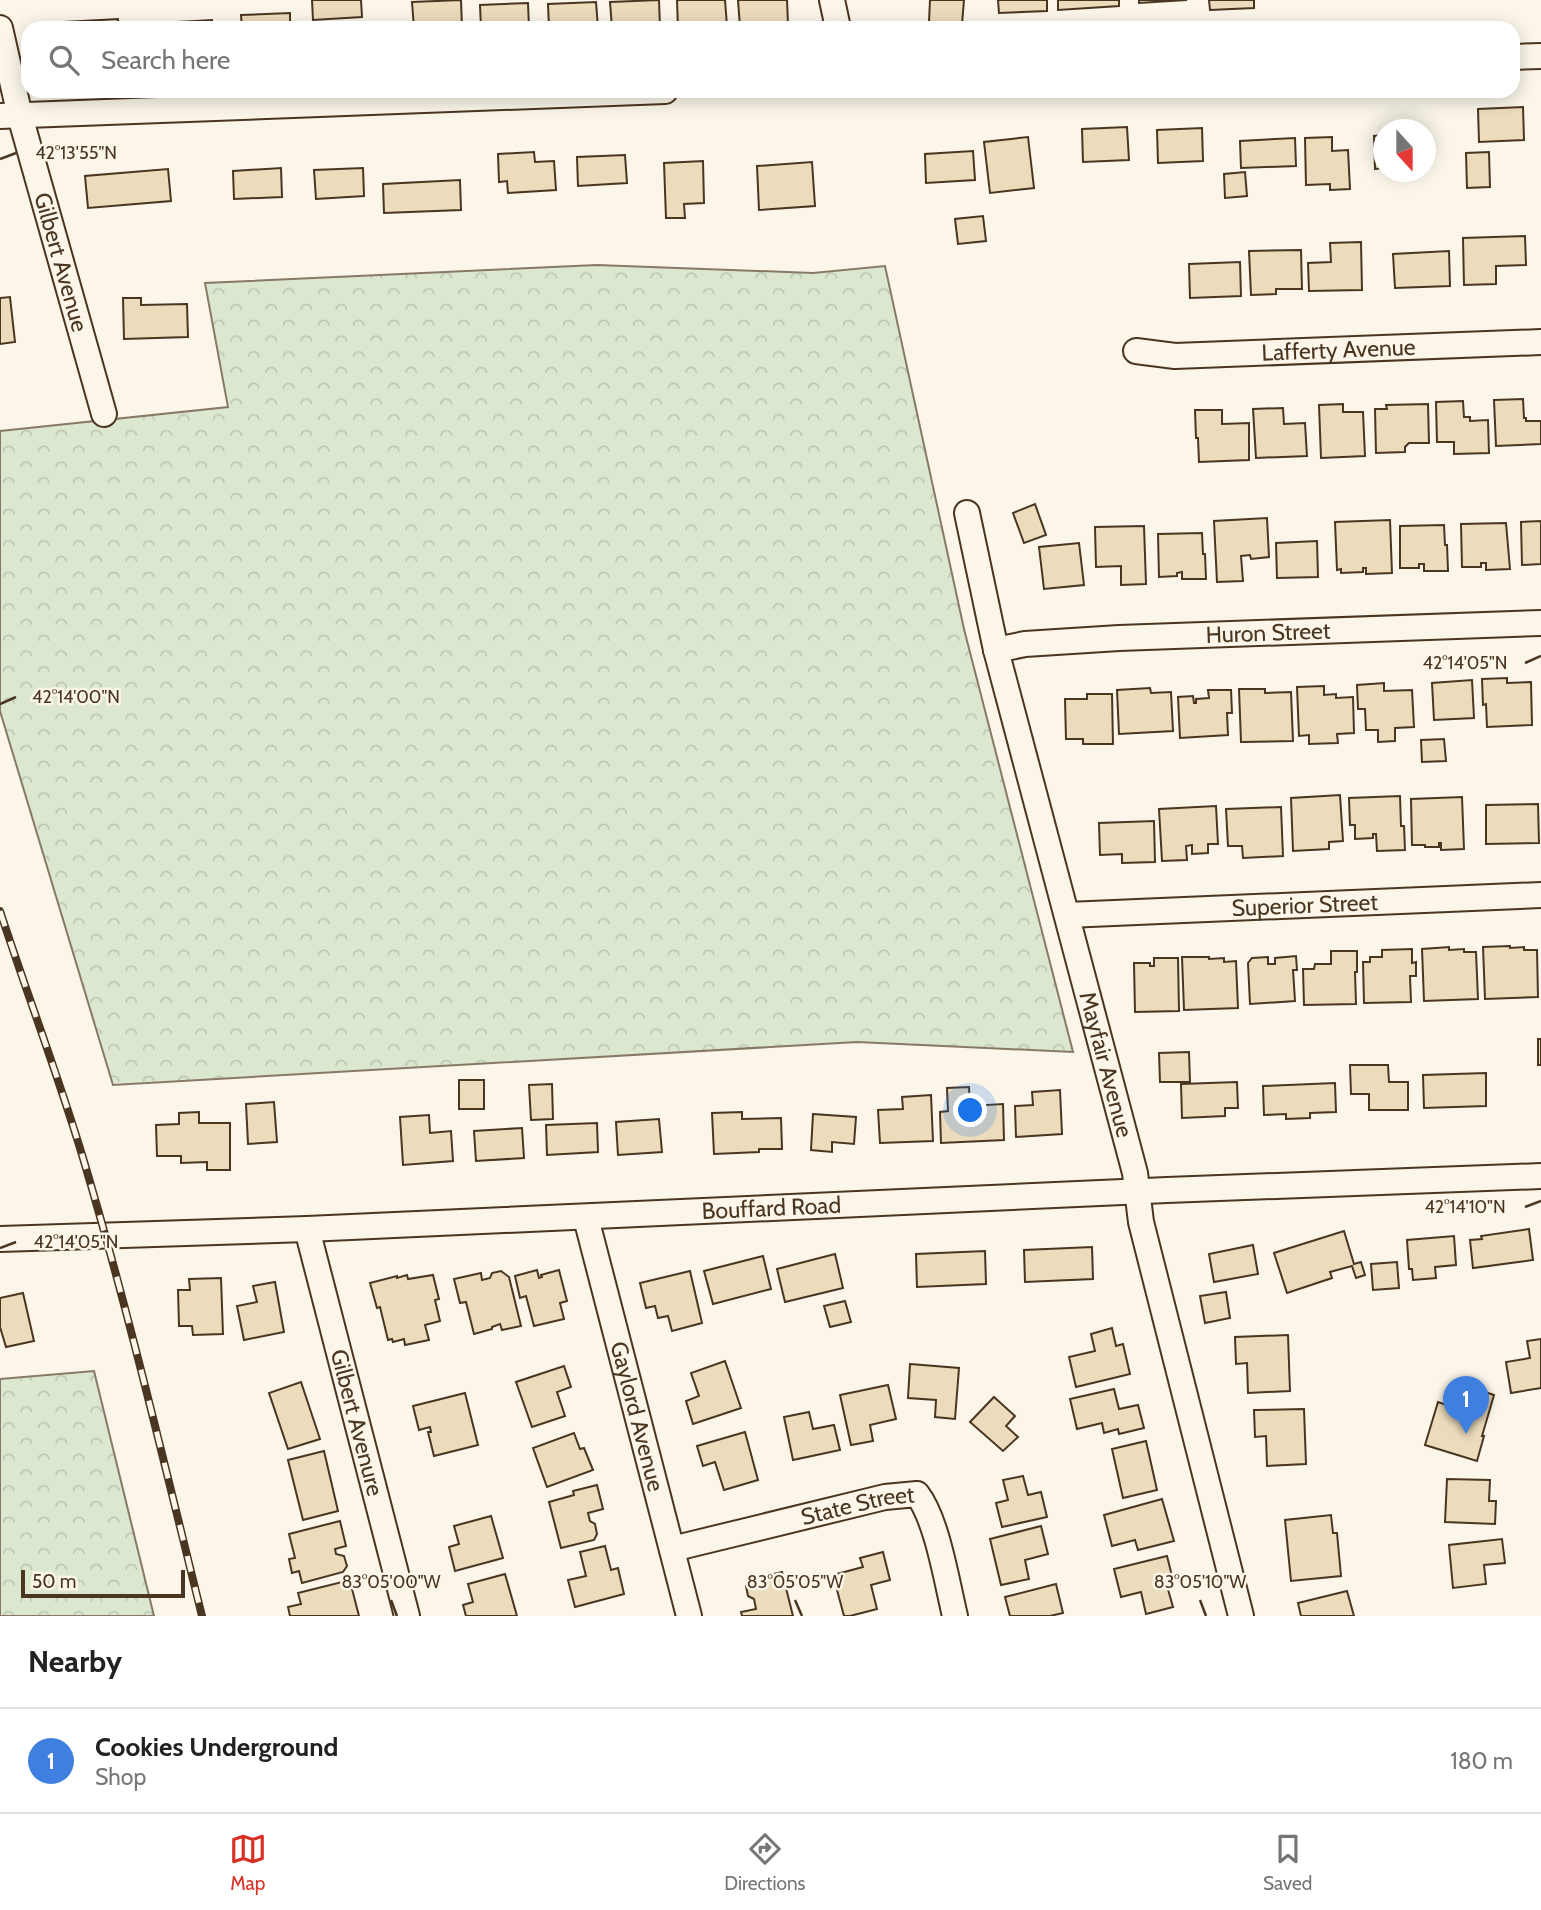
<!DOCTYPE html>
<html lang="en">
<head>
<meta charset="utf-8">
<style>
	:root { --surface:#fff; --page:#f2f2f2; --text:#222; --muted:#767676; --line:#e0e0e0; --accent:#d93025 }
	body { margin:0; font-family:Cabin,sans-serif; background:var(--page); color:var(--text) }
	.compass { position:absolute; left:1373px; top:119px; width:63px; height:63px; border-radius:50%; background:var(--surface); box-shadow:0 4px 18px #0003; rotate:159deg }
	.scale { position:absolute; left:21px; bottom:18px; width:164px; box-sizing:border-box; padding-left:7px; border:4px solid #4a3520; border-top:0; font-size:19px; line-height:24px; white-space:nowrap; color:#4a3520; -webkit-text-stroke:5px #fbf6e9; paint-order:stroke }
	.you { position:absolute; left:971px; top:1111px; width:24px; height:24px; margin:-18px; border:5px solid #fff; border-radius:50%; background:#1a73e8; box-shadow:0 0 0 10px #1a73e833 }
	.badge { display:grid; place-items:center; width:46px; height:46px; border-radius:50%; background:var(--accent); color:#fff; font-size:23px; font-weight:700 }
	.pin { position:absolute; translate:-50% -58px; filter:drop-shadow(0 2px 4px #0008) }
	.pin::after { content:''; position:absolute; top:37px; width:24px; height:21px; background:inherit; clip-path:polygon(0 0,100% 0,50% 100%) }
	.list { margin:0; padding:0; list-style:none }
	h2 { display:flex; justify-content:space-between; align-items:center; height:91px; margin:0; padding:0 28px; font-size:30px }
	h2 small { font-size:23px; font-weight:400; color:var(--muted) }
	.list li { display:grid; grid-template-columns:46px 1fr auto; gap:21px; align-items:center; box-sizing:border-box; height:105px; padding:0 28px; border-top:2px solid var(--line) }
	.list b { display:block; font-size:26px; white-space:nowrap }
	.list p { margin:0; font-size:23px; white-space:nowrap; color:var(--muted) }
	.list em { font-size:23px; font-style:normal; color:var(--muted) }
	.icon { flex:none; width:38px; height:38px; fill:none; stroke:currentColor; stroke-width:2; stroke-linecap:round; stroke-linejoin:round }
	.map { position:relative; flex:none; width:1541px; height:1616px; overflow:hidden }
	.search { position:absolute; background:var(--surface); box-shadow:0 4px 18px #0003; left:21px; right:21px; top:21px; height:77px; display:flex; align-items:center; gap:18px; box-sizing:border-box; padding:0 24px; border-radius:21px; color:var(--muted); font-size:26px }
	.sheet { height:196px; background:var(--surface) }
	nav { display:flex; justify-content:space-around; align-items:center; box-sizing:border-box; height:98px; border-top:2px solid var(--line); background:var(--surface); font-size:19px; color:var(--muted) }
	nav a { display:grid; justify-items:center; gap:4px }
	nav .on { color:var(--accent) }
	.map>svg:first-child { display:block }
	.forest { fill:url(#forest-crowns); stroke:#887966; stroke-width:2 }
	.building { fill:#ecdcbc; stroke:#4a3520; stroke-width:2 }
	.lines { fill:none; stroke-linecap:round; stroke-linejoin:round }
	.minor-casing { stroke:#4a3520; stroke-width:28 }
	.minor { stroke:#fbf6e9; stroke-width:24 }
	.rail-casing { stroke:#4a3520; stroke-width:8 }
	.rail { stroke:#fbf6e9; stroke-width:5; stroke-dasharray:16; stroke-linecap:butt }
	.ticks { fill:none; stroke:#4a3520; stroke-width:2.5 }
	.labels { text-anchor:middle; stroke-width:5; stroke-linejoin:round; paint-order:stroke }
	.street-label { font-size:23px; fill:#4a3520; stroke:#fbf6e9 }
	.ticks-label { font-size:18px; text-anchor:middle; fill:#4a3520; stroke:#fbf6e9; stroke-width:5; stroke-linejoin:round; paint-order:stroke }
</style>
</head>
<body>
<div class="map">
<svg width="1541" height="1616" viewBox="0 0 1541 1616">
	<defs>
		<pattern id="forest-crowns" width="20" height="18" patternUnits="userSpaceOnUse" patternTransform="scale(1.75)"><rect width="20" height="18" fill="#dce7d0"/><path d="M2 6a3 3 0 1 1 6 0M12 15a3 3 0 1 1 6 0" fill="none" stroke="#bec7b2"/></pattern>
	</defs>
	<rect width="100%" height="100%" fill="#fbf6e9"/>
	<!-- forest -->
	<g class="forest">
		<path d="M597,265L813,273L885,266L964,629L1073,1052L857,1042L113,1085L0,711V431L228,407L205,283Z"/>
		<path d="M94,1371L154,1616H0V1379Z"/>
	</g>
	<!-- building -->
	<g class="building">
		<path d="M312,0H361L362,17L313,20Z"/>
		<path d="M461,0L462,28H414L412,2Z"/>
		<path d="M659,0L660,28H612L610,2Z"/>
		<path d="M677,0H725L727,26L678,28Z"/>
		<path d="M738,0H787L788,24L740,27Z"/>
		<path d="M930,0H964L962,24L929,22Z"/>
		<path d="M998,0H1047V11L999,13Z"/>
		<path d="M1058,0H1119V6L1058,10Z"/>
		<path d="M1139,0H1187L1139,3Z"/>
		<path d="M1209,0H1254V8L1210,10Z"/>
		<path d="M596,2L598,28H549L548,4Z"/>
		<path d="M528,3L529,28H481L480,5Z"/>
		<path d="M290,13V28H242L241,15Z"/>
		<path d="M118,19V28H64V22Z"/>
		<path d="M212,20V28H159V23Z"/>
		<path d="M1523,107L1524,140L1479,142L1478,109Z"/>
		<path d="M1127,127L1129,160L1083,162L1082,129Z"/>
		<path d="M1202,128L1203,161L1158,163L1157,130Z"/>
		<path d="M1384,135V168L1375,169L1374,136Z"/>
		<path d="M1028,137L1034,188L990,193L984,142Z"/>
		<path d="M1332,137V151L1348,150L1350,189L1330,190V184L1306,185L1305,138Z"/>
		<path d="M1295,138L1296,166L1241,168L1240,141Z"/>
		<path d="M973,151L975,180L926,183L925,154Z"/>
		<path d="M534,152L535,162L554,161L556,190L508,193L507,181L499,182L498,154Z"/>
		<path d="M1489,152L1490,187L1467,188L1466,153Z"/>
		<path d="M625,155L627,183L578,186L577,157Z"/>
		<path d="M703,161L704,203L684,204L685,218H666L664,163Z"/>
		<path d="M812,162L815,206L759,210L757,166Z"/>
		<path d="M281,168L282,197L234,199L233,171Z"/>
		<path d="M363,168L364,196L316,199L314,170Z"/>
		<path d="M168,169L171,201L88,208L85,176Z"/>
		<path d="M1245,172L1247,196L1225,198L1224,174Z"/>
		<path d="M460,180L461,210L384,213L383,184Z"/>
		<path d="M983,216L986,241L958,244L955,219Z"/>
		<path d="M1525,236L1526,265L1496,266V284L1464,285L1463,238Z"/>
		<path d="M1361,242L1362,290L1309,291L1308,263L1331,262L1330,243Z"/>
		<path d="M1301,250L1302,289H1276V294L1251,295L1249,251Z"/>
		<path d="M1449,251L1450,286L1395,288L1393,254Z"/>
		<path d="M1240,262L1241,296L1190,298L1189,264Z"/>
		<path d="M10,297L15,342L0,344V298Z"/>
		<path d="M123,298H141V305L187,304L188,337L124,339Z"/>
		<path d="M1523,399L1524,418H1526V421H1541V444L1496,446L1494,400Z"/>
		<path d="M1463,401L1464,417H1470V421L1488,420L1489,453L1454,454V442H1437L1436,402Z"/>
		<path d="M1343,404V412H1363L1365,456L1321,458L1319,405Z"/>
		<path d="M1428,404L1429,443H1409L1405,447V452L1376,453L1375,409H1387L1386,405Z"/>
		<path d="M1283,408L1284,424L1305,423L1307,456L1256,458L1253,409Z"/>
		<path d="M1195,410H1222V424L1249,423V460L1199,462L1198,438H1196Z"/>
		<path d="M1035,504L1046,535L1024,543L1013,513Z"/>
		<path d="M1267,518L1269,557L1251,559L1250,555L1241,556L1243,581L1217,582L1214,521Z"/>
		<path d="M1390,520L1392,573L1366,574V568H1363V572L1341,573V569L1337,570L1335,522Z"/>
		<path d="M1541,521V564L1522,565L1521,522Z"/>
		<path d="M1506,523L1510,569L1486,570V563H1481V567H1462L1461,524Z"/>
		<path d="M1444,525L1445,545H1447L1448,571H1424V564H1419V568H1400V526Z"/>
		<path d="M1144,526L1146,584L1121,585V566L1096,567L1095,527Z"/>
		<path d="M1202,533L1203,554H1205L1206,579H1182V572L1177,573V576L1159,577L1158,534Z"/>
		<path d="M1317,541L1318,577L1277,578L1276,543Z"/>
		<path d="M1079,543L1084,585L1044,589L1039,547Z"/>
		<path d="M1507,678V683L1531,682L1532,725L1487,727L1486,704L1483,705L1482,679Z"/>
		<path d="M1472,680L1474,718L1434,720L1432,683Z"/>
		<path d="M1384,683V691L1412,690L1414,727L1395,728V741L1378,742V730H1366L1365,709H1358L1357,685Z"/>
		<path d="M1324,686V695L1336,694V698L1353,697L1354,733L1337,734L1338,743L1309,744V735L1299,736L1297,687Z"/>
		<path d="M1150,688L1151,693L1171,692L1173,731L1119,734L1117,690Z"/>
		<path d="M1239,689H1265V693L1291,692L1293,741L1241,742Z"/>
		<path d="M1208,690H1231L1232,713H1227L1228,735L1180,738L1178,697L1193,696L1194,703H1196V699L1209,698Z"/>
		<path d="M1087,694H1112L1113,744H1083V739H1066L1065,699H1087Z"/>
		<path d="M1444,739L1446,761L1422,762L1421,740Z"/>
		<path d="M1340,795L1343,841L1329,842V849L1293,851L1291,798Z"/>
		<path d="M1400,796L1401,826H1404L1405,850L1377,851L1376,834H1373V838L1355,839V825H1350L1349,798Z"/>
		<path d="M1462,797L1464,849L1441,850V843H1439V847H1425V845H1412L1411,799Z"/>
		<path d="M1538,804L1539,843L1486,844V805Z"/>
		<path d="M1216,806L1218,844H1208V853L1192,854V845L1186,846L1187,860L1162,861L1159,809Z"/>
		<path d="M1281,807L1283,856L1243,858L1242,846H1228L1226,809Z"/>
		<path d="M1154,821L1155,862L1122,863V854L1100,855L1099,823Z"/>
		<path d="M1510,946V948L1524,947V950H1537L1538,997L1485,999L1483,947Z"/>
		<path d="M1449,947V950L1464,949V952H1476L1478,999L1424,1001L1422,949Z"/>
		<path d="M1412,949V963L1416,962V976H1410L1411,1002L1364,1003L1363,962H1370V957H1382V950Z"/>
		<path d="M1331,951H1357V972H1355L1356,1004L1304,1005L1303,969H1314L1315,964H1331Z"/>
		<path d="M1296,956L1297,970H1293L1295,1001L1250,1004L1248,963L1252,958L1268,957V964H1275V958Z"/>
		<path d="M1182,957H1209V959L1224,958V962L1236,961L1238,1008L1184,1010Z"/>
		<path d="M1154,958H1178L1179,1011L1135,1012L1134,963H1150V966H1154Z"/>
		<rect x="1538" y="1039" width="3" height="26"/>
		<path d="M1189,1052L1190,1082H1160L1159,1053Z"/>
		<path d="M1350,1065H1388L1389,1082H1408V1110H1369V1094H1351Z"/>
		<path d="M1486,1073V1106L1424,1108L1423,1075Z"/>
		<rect x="459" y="1080" width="25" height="29"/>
		<path d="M1237,1082L1238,1108H1225V1116L1182,1118L1181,1084Z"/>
		<path d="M1335,1083L1336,1112L1310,1113V1118L1286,1119V1114L1264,1115L1263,1086Z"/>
		<path d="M552,1084L553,1119L531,1120L529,1085Z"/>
		<path d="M969,1087L970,1106L1003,1104L1004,1140L941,1143L940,1112L948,1111L947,1088Z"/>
		<path d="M1060,1090L1062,1134L1016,1137L1015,1106L1033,1105L1032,1092Z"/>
		<path d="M931,1095L933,1141L880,1143L878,1110L903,1109L902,1097Z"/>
		<path d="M274,1102L277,1142L248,1144L246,1104Z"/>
		<path d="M199,1112V1123H230V1170H207V1162L181,1163V1156H157L156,1125L179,1124V1113Z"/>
		<path d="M742,1112V1119L781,1118L782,1149H759V1152L714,1154L712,1113Z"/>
		<path d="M813,1114L856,1117L854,1144L832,1142V1152L811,1150Z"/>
		<path d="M429,1115L430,1133L451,1131L453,1161L403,1165L400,1117Z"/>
		<path d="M659,1119L662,1152L618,1155L616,1122Z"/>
		<path d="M597,1123L598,1152L547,1155L546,1125Z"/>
		<path d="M522,1128L524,1158L476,1161L474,1131Z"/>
		<path d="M1529,1229L1533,1260L1473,1268L1470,1240L1482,1239L1481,1236Z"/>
		<path d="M1344,1231L1354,1264L1361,1262L1365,1275L1356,1278L1352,1266L1330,1272L1332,1278L1287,1293L1274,1253Z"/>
		<path d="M1454,1236L1456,1265L1435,1267L1436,1278L1413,1280L1412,1269H1409L1407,1240Z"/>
		<path d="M1253,1245L1258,1274L1214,1282L1209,1254Z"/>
		<path d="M1092,1247L1093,1279L1025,1282L1024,1250Z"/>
		<path d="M985,1251L986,1284L917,1287L916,1254Z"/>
		<path d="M835,1254L843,1288L785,1302L777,1269Z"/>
		<path d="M763,1256L771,1289L713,1304L704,1271Z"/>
		<path d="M1397,1262L1399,1288L1373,1290L1371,1264Z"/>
		<path d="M537,1270L539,1278L542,1277L541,1275L559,1270L567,1301L560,1303L564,1319L534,1326L526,1296L520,1298L515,1276Z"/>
		<path d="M501,1271L509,1277L521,1326L502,1330L500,1324L492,1327V1329L474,1334L466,1302L460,1303L454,1279L481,1273L482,1280L490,1278L492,1273Z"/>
		<path d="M690,1271L702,1323L672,1331L668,1316L658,1318L655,1306L646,1308L640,1283Z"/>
		<path d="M407,1275L408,1279L433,1275L439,1299L435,1300L440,1321L425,1325L429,1340L405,1345L404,1339L393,1342L392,1339L388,1340L380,1307L377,1308L370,1283L397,1276V1278Z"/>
		<path d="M221,1278L223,1334L193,1335L192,1326H179L178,1290H190L189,1279Z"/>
		<path d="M275,1282L284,1332L244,1340L237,1306L257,1302L253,1286Z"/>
		<path d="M1226,1292L1230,1318L1205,1323L1200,1296Z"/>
		<path d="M23,1293L34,1341L6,1347L0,1327V1298Z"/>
		<path d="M845,1301L851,1322L830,1327L824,1306Z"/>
		<path d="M1112,1328L1116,1346L1123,1344L1130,1374L1076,1387L1069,1357L1095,1351L1091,1334Z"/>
		<path d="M1288,1335L1290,1391L1248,1393L1247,1363L1236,1364L1235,1337Z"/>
		<path d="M1541,1339V1388L1511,1393L1506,1362L1530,1358L1527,1341Z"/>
		<path d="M725,1361L741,1408L693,1424L686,1401L699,1396L691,1373Z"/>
		<path d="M910,1364L959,1368L955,1419L935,1417L936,1400L908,1398Z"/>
		<path d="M564,1366L571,1387L557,1392L565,1416L532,1427L516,1382Z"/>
		<path d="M301,1382L320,1439L288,1449L269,1393Z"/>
		<path d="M888,1385L896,1419L870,1425L873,1441L851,1445L840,1395Z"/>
		<path d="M1466,1386L1494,1395L1482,1436H1484L1477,1461L1425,1445L1438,1402L1458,1409Z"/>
		<path d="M1114,1389L1119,1409L1138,1405L1144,1428L1119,1434L1118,1429L1104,1433L1102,1423L1077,1429L1070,1399Z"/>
		<path d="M465,1393L478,1445L434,1456L428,1432H431L430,1427L419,1430L413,1406Z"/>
		<path d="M994,1397L1015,1416L1006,1426L1018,1437L1003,1451L970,1422Z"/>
		<path d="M1304,1409L1306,1464L1267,1466L1266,1436L1255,1437L1254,1410Z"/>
		<path d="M809,1412L813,1429L834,1425L840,1450L793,1460L784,1417Z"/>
		<path d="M745,1432L758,1480L724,1490L715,1462L703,1466L697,1446Z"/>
		<path d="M574,1433L580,1449L584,1448L593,1470L547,1487L533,1448Z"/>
		<path d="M1146,1441L1157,1490L1123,1498L1112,1449Z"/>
		<path d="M324,1451L338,1511L303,1520L288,1460Z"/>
		<path d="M1023,1476L1028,1495L1041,1492L1047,1517L1002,1527L996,1503L1008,1500L1003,1480Z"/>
		<path d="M1447,1479L1490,1480L1489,1501H1496L1495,1524L1445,1522Z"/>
		<path d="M597,1485L603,1509L588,1513L590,1521L595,1524L597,1534L594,1540L561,1548L549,1502L574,1495L573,1491Z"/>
		<path d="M1162,1499L1174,1541L1138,1550L1135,1540L1112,1546L1104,1515Z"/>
		<path d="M1331,1515L1333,1533H1337L1341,1576L1291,1581L1285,1520Z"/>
		<path d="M491,1516L503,1558L455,1571L449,1547L459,1544L454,1526Z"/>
		<path d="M340,1521L346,1546L335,1549L336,1554L344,1556L347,1566L343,1572L302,1583L299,1571L292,1573L289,1559L295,1558L289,1534Z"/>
		<path d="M1041,1526L1048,1554L1025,1560L1029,1579L1001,1585L990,1539Z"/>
		<path d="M1502,1539L1505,1563L1484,1565L1486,1584L1453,1588L1449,1545Z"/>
		<path d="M605,1546L611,1570L618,1568L624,1594L575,1607L568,1580L586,1576L580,1552Z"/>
		<path d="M883,1552L890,1580L871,1585L877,1609L850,1616H844L833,1575L863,1567L860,1558Z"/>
		<path d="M1167,1556L1174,1584L1167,1586L1173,1607L1146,1614L1141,1592L1121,1597L1114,1569Z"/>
		<path d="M782,1572L793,1616H742L741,1612L756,1609L754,1599L748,1596L746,1586L749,1580Z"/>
		<path d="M505,1574L517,1616H466L463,1605L473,1602L468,1584Z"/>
		<path d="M346,1581L351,1585L359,1616H290L288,1607L301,1604L298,1593Z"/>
		<path d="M1056,1584L1063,1613L1050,1616H1010L1005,1597Z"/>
		<path d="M1347,1591L1354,1616H1301L1298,1603Z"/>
	</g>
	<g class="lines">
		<!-- minor casing -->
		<g class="minor-casing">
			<g id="minor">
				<path d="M832,0L838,28"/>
				<path id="s1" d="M0,28L20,116L104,414"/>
				<path d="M1513,57L1541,56"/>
				<path d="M0,116L665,91"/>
				<path id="s2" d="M1136,351L1175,356L1541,342"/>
				<path id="s3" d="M967,513L996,650L1135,1173L1141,1222L1241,1616"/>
				<path id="s4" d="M996,650L1025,644L1119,638L1541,623"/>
				<path id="s5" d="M1067,915L1541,895"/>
				<path id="s6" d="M586,1218L689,1616"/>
				<path id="s7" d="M307,1229L407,1616"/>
				<path id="s8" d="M0,1239L307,1229L1167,1190L1541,1176"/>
				<path id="s9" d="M672,1549L885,1497L917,1494C937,1519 947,1583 955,1616"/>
			</g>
		</g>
		<!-- minor -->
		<use href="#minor" class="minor"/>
		<!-- rail casing -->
		<g class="rail-casing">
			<path id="rail" d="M0,911C27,994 58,1075 83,1158C128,1309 164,1463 202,1616"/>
		</g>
		<!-- rail -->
		<use href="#rail" class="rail"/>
	</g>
	<!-- ticks -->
	<path class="ticks" d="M0,159L16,153M1525,663L1541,656M0,704L16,697M1525,1207L1541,1201M0,1248L16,1242M391,1600L397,1616M795,1600L802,1616M1200,1600L1206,1616"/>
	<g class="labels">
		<!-- street labels -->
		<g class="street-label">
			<text dy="8" stroke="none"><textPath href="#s1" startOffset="242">Gilbert Avenue</textPath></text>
			<text dy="8" stroke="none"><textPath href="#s2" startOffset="203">Lafferty Avenue</textPath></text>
			<text dy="8" stroke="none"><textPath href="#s4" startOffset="273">Huron Street</textPath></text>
			<text dy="8" stroke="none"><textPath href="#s5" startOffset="238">Superior Street</textPath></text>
			<text dy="8" stroke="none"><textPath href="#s3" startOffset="569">Mayfair Avenue</textPath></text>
			<text dy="8" stroke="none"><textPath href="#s8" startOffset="772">Bouffard Road</textPath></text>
			<text dy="8" stroke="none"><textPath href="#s6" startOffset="205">Gaylord Avenue</textPath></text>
			<text dy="8" stroke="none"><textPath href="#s7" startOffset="200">Gilbert Avenure</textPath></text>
			<text dy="8" stroke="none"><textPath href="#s9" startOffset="191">State Street</textPath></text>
		</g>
	</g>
	<g class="ticks-label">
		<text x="76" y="159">42°13'55"N</text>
		<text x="1465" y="669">42°14'05"N</text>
		<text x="76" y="703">42°14'00"N</text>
		<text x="1465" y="1213">42°14'10"N</text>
		<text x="76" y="1248">42°14'05"N</text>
		<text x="391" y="1588">83°05'00"W</text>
		<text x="795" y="1588">83°05'05"W</text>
		<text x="1200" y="1588">83°05'10"W</text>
	</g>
</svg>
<svg class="compass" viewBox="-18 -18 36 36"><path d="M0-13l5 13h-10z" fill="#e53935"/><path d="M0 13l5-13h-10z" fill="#767676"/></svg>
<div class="scale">50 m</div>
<div class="you"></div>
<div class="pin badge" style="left:1466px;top:1434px;background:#3f7fe0">1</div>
<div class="search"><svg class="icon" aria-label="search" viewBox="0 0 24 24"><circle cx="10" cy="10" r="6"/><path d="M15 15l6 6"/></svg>Search here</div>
</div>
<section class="sheet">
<h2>Nearby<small></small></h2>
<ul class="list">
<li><span class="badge" style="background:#3f7fe0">1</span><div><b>Cookies Underground</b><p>Shop</p></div><em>180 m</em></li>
</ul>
</section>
<nav>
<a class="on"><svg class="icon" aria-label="map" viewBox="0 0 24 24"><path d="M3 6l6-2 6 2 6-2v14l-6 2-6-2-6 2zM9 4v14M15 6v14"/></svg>Map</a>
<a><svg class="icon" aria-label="directions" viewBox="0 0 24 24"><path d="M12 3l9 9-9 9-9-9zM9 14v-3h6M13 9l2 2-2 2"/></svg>Directions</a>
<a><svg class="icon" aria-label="saved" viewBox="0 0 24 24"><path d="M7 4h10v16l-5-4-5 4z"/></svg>Saved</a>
</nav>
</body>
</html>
